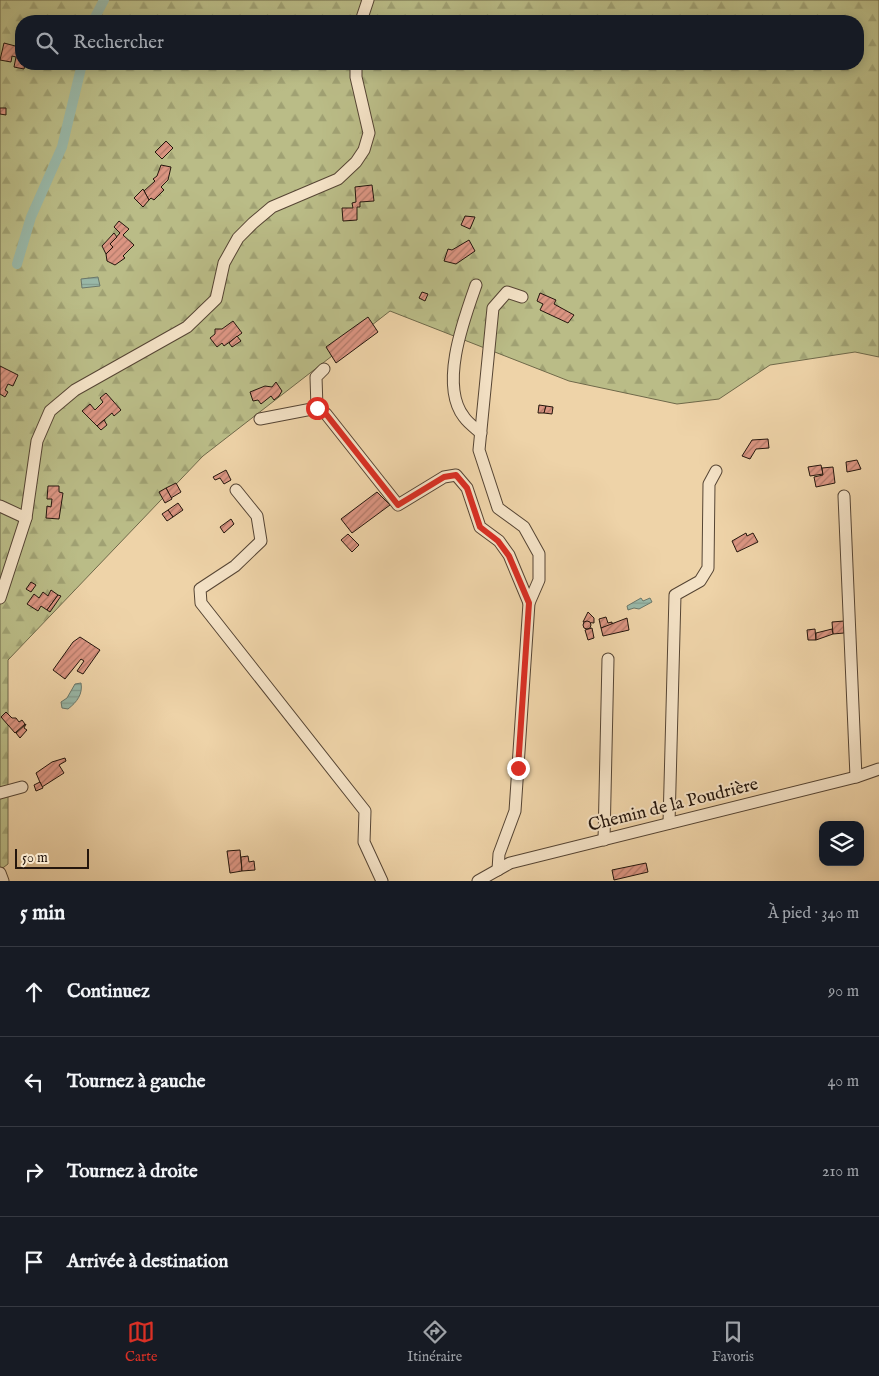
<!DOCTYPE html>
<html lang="fr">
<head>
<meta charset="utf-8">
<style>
	:root { --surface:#171b24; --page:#242831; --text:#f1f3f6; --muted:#9ea1a6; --line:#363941; --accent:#d93025 }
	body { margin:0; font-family:"IM FELL English",serif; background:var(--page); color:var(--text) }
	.controls { position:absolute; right:15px; bottom:15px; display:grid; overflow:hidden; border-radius:10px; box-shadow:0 2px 12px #0003 }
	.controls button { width:45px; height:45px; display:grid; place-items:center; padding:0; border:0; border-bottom:1px solid var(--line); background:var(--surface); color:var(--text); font:25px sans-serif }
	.scale { position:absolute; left:15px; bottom:12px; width:74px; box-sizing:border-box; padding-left:5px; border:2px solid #24160d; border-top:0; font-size:14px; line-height:18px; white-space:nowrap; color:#24160d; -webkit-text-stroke:4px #f4e2c6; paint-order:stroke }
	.stop { position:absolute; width:15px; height:15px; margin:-11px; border:4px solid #d93025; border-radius:50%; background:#fff }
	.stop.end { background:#d93025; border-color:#fff; box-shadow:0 1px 5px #0008 }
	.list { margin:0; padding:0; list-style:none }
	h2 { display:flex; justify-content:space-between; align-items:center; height:65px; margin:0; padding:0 20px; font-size:21px }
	h2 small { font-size:16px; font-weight:400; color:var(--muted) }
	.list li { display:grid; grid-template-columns:32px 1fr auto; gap:15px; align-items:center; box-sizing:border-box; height:90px; padding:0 20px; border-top:1px solid var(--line) }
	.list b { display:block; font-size:19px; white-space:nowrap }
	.list em { font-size:16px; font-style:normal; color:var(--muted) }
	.icon { flex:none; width:28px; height:28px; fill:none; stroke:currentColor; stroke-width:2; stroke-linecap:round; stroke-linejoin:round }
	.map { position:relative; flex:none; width:879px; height:881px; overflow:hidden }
	.search { position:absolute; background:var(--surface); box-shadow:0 2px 12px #0003; left:15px; right:15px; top:15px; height:55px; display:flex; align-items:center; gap:12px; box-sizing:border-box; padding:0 18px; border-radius:20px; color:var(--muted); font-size:19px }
	.sheet { height:425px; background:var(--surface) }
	nav { display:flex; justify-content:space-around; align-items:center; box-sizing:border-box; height:70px; border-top:1px solid var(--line); background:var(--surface); font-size:14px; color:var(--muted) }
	nav a { display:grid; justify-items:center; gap:2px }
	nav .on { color:var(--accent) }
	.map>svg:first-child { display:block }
	.forest { fill:url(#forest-firs); stroke:#6f694a; fill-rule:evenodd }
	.water { fill:url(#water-rules); stroke:#6a776a }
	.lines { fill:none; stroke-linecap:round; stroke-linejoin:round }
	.canal { stroke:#99b8a8; stroke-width:10 }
	.building { fill:url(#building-hatch); stroke:#24160d }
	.minor-casing { stroke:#564534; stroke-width:13 }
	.minor { stroke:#f4e2c6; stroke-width:11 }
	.route { stroke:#d93025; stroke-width:6 }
	.labels { text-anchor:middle; stroke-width:4; stroke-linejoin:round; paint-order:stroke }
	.street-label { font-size:18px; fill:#24160d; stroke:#f4e2c6 }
</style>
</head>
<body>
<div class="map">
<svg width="879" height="881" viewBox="0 0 879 881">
	<defs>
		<pattern id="forest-firs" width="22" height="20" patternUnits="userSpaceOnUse" patternTransform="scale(1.25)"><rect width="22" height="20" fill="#babc87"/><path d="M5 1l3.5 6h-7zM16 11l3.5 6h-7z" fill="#a0a173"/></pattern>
		<pattern id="water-rules" width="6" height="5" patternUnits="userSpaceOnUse" patternTransform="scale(1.25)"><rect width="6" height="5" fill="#99b8a8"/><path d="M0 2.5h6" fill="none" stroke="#849d8f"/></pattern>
		<pattern id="building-hatch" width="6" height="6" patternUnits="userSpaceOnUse" patternTransform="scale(1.25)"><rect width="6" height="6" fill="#db9582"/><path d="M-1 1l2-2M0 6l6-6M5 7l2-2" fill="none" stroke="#b17969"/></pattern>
	</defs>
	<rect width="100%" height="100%" fill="#eed3a8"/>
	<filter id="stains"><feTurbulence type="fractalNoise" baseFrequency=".004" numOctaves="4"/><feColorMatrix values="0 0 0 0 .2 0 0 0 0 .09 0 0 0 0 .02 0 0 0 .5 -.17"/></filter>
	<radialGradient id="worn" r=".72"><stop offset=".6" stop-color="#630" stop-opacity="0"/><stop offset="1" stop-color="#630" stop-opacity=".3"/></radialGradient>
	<!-- forest -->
	<path class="forest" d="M0,0H879V357L855,352L770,365L719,399L677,404L569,381L390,311L203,456L8,660V864L0,870ZM21,21H858V64H21Z"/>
	<!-- water -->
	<g class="water">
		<path d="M98,277L100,286L82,288L81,279Z"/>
		<path d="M641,598L643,601L650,598L652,602L639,609L634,608L628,610L627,606Z"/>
		<path d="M81,683C83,694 77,702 68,709L62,708L61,702L67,698L75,684Z"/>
	</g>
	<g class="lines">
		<!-- canal -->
		<g class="canal">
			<path d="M93,21L104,0"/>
			<path d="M17,264L31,217L62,147L82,64"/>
		</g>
	</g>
	<!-- building -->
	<g class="building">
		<path d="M4,43L19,47L21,64H25L24,69L14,67L16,57L12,56L11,62L0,60Z"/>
		<path d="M0,108H6V115L0,114Z"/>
		<path d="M166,141L173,148L162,159L155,152Z"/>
		<path d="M161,165L171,167L168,180L161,187L164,190L154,200L151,198L149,200L144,191L155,181L153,179L157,176Z"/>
		<path d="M372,185L374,201L360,202V207H357V220L343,221L342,208H353L352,203L356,202L355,187Z"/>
		<path d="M143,189L149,200L143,207L134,198Z"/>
		<path d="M465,216L475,217L470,229L461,225Z"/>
		<path d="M119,221L129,229L123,235L134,245L123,256L125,258L115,265L107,261L106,254L113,247L110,244L120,233L114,227Z"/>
		<path d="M114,233L117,237L110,244L113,247L106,254L102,246Z"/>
		<path d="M469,240L475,251L456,264L444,261L448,249L452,250Z"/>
		<path d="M422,292L428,294L425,301L419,298Z"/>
		<path d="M540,293L556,300L554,304L574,315L568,323L540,310L543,304L537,301Z"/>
		<path d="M368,317L378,332L336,363L326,347Z"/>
		<path d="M233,321L242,333L224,346L222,343L217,347L210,338L215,334V329H222Z"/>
		<path d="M237,336L241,341L232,347L229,343Z"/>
		<path d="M0,366L18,375L13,386L8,384L5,390L8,392L5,397L0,394Z"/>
		<path d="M276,382L282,391L279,396L274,400L271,396L261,404L258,400L253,401L250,392L265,386L272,387Z"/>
		<path d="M106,393L121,410L114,416L112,413L97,426L82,411L90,404L95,410L103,402L100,398Z"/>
		<path d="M539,405L546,406L544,413H538Z"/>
		<path d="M546,406L553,407L552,414L544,413Z"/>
		<path d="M104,420L107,425L101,430L97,426Z"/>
		<path d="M768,439L769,448L756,449L750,459L742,456L752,440Z"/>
		<path d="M857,460L861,469L847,472L846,462Z"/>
		<path d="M821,465L823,474L810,476L808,467Z"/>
		<path d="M833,467L835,483L816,487L814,477L823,475L822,468Z"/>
		<path d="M226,470L231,480L224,484L220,478L215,480L213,477Z"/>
		<path d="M176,483L181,492L171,498L166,488Z"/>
		<path d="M48,486H59V492L63,493L59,519L46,518L47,506L51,507L52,499H47Z"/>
		<path d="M166,488L172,499L165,503L159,492Z"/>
		<path d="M377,492L390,505L352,533L341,519Z"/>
		<path d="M178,503L183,510L173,517L168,510Z"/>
		<path d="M168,510L173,517L167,521L162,514Z"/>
		<path d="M231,519L234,524L224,533L220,527Z"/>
		<path d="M746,533L747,536L753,533L758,542L737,552L732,541Z"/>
		<path d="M348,534L359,545L352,552L341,540Z"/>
		<path d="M31,582L36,585L31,592L26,589Z"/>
		<path d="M51,590L58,595L47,610L41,606L38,611L27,604L34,594L39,598L43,592L48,596Z"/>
		<path d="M58,595L61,596L50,612L47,610Z"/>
		<path d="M588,612L594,618V623L583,622Z"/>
		<path d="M606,617L608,623L612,622V625L601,628L599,619Z"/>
		<path d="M627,618L629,630L603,636L601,628Z"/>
		<circle cx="587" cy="625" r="4"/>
		<path d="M844,621V633L833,634L832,622Z"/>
		<path d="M592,628L594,638L588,640L585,630Z"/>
		<path d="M815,629L816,640H808L807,630Z"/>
		<path d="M832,629L833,634L816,640V633Z"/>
		<path d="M80,637L100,650L83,674L77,671L84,661L81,659L65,679L53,670L73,642Z"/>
		<path d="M6,712L12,718H16L19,722L22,720L25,724L15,733L1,717Z"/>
		<path d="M26,724L24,728L27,730L20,738L16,733Z"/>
		<path d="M65,758L66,761L59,765L64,773L42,787L36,773L52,762Z"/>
		<path d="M40,782L43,788L36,791L34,785Z"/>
		<path d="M240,850L242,871L230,873L227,851Z"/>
		<path d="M248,856L249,862L254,861L255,870L242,871L241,857Z"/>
		<path d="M646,863L648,872L614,880L612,870Z"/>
	</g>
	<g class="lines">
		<!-- minor casing -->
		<g class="minor-casing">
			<g id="minor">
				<path d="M361,21L368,0"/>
				<path d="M476,285C464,319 439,385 464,417C468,423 475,428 481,433"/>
				<path d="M317,408L316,377L324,369"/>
				<path d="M260,419L317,408L326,414L398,505L444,477L456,475L467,488L480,527L499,541L509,555L529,603"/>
				<path d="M236,490L257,516L261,541L235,566L200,589L201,603L365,811L364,842L382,881"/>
				<path d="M844,496L856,777"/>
				<path d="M0,506L26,518"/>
				<path d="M0,598L26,518L37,441L50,411L75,390L187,327L216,299L224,263L238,238L253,223L272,207L338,179L356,162L364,150L369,133L356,77V64"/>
				<path d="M0,793L22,787"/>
				<path d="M669,823L675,595L700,581L708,568L709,484L716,471"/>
				<path d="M604,840L608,659"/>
				<path d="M498,870L499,854L515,811L529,603L539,580V554L524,527L498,508L479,450L493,308L507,292L522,297"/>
				<path d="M0,873L3,881"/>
				<path d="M478,881L510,863L856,777L879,769"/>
			</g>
		</g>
		<!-- minor -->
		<use href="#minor" class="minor"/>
	</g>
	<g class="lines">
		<!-- route -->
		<path class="route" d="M317,408L326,414L398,505L444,477L456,475L467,488L480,527L498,541L509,556L529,603L518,768"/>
	</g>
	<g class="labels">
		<!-- street labels -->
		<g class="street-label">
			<text transform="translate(673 804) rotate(-14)" y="6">Chemin de la Poudrière</text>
		</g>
	</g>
	<rect width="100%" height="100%" filter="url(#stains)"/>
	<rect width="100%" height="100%" fill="url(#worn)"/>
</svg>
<div class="controls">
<button><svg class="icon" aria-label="layers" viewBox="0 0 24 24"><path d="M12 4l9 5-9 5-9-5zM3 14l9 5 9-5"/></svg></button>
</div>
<div class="scale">50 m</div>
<div class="stop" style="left:317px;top:408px"></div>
<div class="stop end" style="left:518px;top:768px"></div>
<div class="search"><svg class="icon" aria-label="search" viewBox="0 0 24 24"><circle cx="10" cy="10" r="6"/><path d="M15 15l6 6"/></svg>Rechercher</div>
</div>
<section class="sheet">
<h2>5 min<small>À pied · 340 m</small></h2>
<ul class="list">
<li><svg class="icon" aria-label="ahead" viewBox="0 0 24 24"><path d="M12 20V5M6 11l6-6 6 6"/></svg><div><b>Continuez</b></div><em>90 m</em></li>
<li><svg class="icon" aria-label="left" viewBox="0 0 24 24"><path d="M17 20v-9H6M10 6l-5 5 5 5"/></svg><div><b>Tournez à gauche</b></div><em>40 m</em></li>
<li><svg class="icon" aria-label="right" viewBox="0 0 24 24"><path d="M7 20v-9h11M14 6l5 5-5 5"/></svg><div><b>Tournez à droite</b></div><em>210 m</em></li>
<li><svg class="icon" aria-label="arrive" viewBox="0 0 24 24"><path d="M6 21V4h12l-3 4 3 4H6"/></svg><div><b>Arrivée à destination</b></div></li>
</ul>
</section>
<nav>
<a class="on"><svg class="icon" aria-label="map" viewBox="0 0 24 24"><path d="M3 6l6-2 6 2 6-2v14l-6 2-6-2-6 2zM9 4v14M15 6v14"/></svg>Carte</a>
<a><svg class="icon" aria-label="directions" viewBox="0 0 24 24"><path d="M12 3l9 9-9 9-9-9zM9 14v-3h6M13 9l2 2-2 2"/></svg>Itinéraire</a>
<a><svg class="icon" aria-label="saved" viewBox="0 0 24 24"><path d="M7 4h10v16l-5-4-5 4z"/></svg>Favoris</a>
</nav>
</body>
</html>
